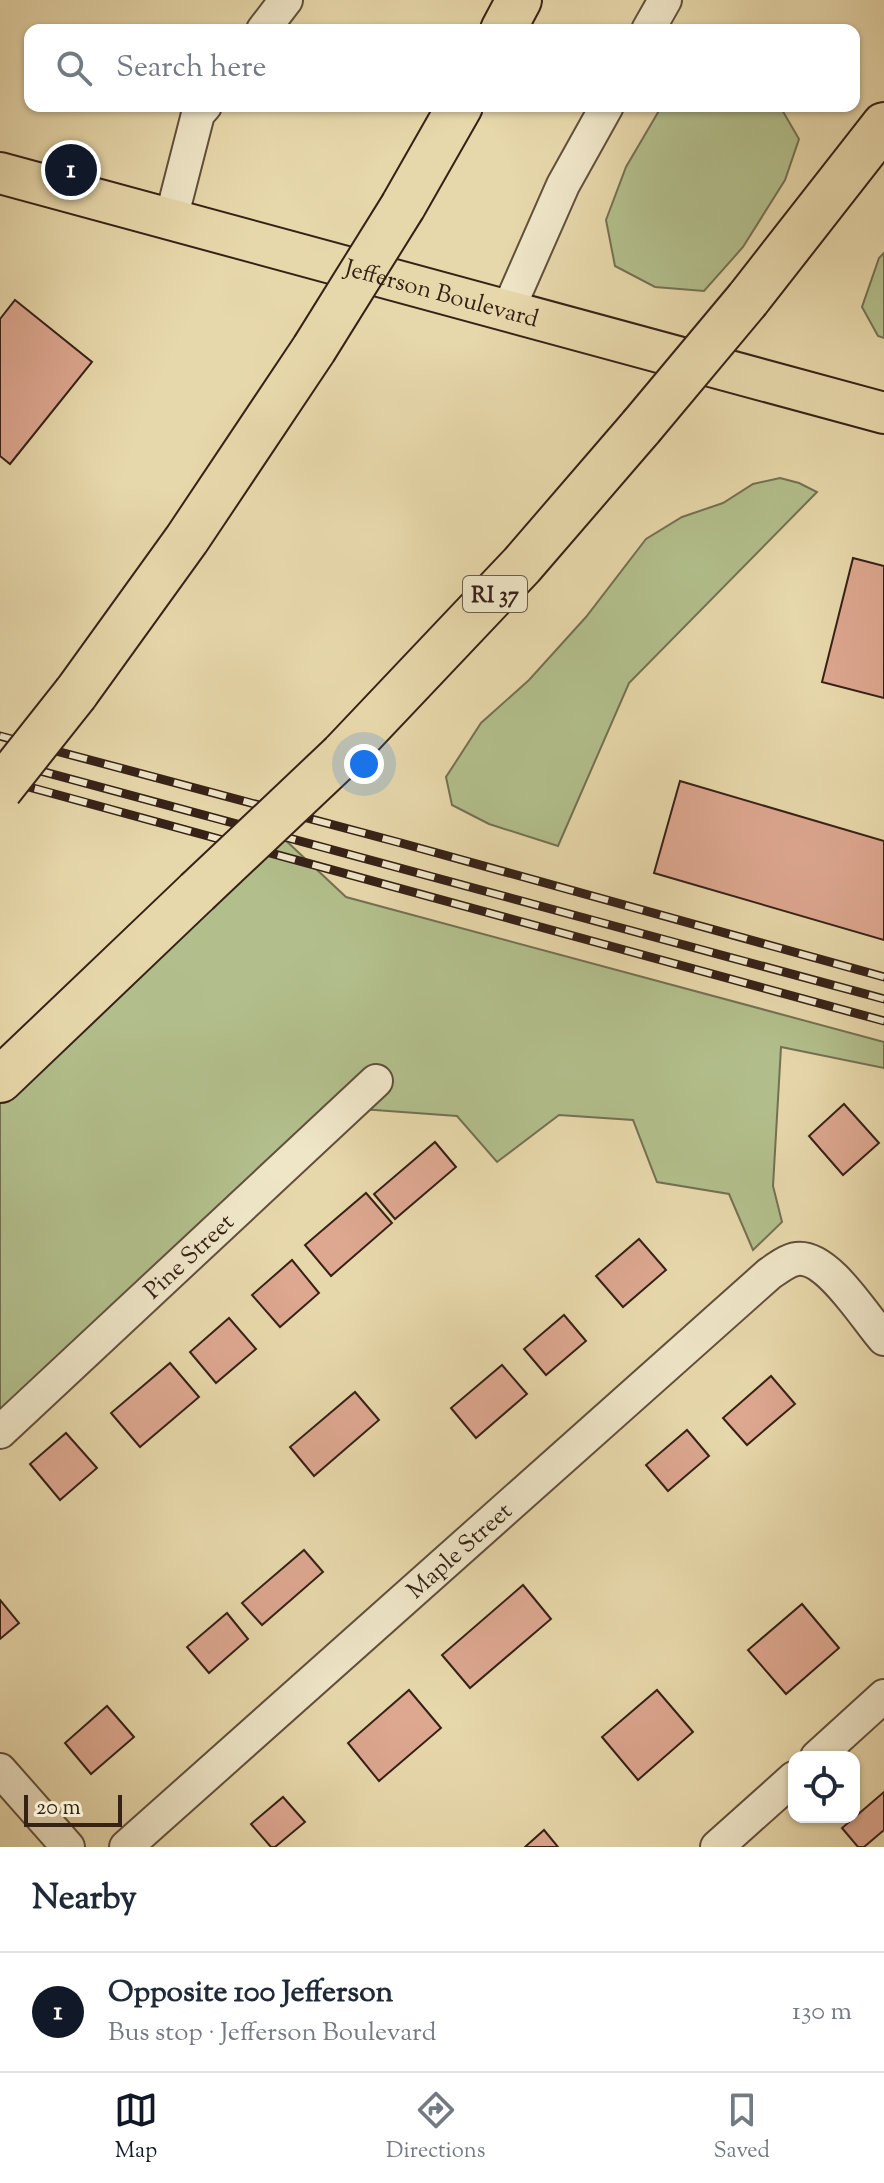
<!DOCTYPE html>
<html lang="en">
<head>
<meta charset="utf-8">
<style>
	:root { --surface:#fff; --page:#f6f6f7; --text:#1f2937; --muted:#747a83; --line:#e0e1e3; --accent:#111827 }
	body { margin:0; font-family:"Sorts Mill Goudy",serif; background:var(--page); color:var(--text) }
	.controls { position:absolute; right:24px; bottom:24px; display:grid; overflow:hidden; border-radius:16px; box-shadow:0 2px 6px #0004 }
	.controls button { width:72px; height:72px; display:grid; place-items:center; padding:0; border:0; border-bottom:2px solid var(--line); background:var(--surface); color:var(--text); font:40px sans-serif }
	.scale { position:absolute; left:24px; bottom:20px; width:98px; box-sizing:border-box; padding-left:8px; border:4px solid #362117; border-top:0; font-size:22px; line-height:28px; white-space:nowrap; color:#362117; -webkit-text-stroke:6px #efe6c8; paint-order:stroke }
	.you { position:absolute; left:364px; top:764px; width:28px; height:28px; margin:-20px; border:6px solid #fff; border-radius:50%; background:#1a73e8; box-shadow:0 0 0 12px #1a73e833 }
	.badge { display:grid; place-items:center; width:52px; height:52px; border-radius:50%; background:var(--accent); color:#fff; font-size:26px; font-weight:700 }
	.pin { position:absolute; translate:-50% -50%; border:4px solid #fff; box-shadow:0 2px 8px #0006 }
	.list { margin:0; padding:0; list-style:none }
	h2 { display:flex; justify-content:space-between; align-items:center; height:104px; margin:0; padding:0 32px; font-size:34px }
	h2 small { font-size:26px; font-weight:400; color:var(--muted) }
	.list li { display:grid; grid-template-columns:52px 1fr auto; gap:24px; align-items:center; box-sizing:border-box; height:120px; padding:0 32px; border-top:2px solid var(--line) }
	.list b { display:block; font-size:30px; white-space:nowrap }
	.list p { margin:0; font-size:26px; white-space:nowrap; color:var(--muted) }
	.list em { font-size:26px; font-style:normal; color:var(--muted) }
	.icon { flex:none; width:44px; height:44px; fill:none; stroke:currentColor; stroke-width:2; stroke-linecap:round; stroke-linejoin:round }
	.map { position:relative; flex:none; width:884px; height:1847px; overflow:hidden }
	.search { position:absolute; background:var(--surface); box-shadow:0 2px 6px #0004; left:24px; right:24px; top:24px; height:88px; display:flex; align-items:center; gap:20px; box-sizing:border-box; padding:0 28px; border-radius:16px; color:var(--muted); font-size:30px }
	.sheet { height:224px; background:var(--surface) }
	nav { display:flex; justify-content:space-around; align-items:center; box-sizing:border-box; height:112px; border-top:2px solid var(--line); background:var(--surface); font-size:22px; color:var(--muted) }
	nav a { display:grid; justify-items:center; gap:4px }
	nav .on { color:var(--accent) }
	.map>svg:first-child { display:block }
	.green { fill:#b2bf8c; stroke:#747052; stroke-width:2 }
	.building { fill:#dda790; stroke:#362117; stroke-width:2 }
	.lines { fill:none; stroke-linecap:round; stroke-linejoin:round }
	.minor-casing { stroke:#624f3c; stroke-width:36 }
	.major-casing { stroke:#362117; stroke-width:44 }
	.highway-casing { stroke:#362117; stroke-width:48 }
	.minor { stroke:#efe6c8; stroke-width:32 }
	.major { stroke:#e7d8ab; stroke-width:40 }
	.highway { stroke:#e7d8ab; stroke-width:44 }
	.rail-casing { stroke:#362117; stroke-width:9 }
	.rail { stroke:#efe6c8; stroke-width:6; stroke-dasharray:18; stroke-linecap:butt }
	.highway-bridge-casing { stroke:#362117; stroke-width:48; stroke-linecap:butt }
	.highway-bridge { stroke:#e7d8ab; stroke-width:44 }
	.labels { text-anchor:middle; stroke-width:6; stroke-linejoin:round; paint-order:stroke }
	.shield { fill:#efe6c8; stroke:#6e5c4c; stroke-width:2 }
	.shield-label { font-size:22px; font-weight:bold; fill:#362117 }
	.street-label { font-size:24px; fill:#362117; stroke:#efe6c8 }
</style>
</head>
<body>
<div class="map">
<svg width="884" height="1847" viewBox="0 0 884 1847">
	<rect width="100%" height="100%" fill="#e7d8ab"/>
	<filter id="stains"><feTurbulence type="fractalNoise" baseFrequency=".0025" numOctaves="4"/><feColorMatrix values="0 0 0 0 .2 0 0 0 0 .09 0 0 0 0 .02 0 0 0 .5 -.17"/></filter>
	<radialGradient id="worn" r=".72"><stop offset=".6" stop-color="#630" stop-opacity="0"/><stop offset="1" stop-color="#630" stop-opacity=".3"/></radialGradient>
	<!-- green -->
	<g class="green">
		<path d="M664,106H775L781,108L799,139L785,180L743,247L704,291L655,287L615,266L606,220L626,167L660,109Z"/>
		<path d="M884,253V338L878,336L862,307L879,258Z"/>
		<path d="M780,478L799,483L817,492L629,683L558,846L489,824L452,805L446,777L481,723L529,680L586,617L646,539L682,517L723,503L753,484Z"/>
		<path d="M281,836L346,897L884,1042V1068L781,1047L773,1186L782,1222L753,1250L729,1194L657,1182L633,1120L559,1115L497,1162L457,1116L361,1109L0,1423V1089Z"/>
	</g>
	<!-- building -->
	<g class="building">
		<path d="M15,300L92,362L10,464L0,456V319Z"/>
		<path d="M853,558L884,566V698L822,682Z"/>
		<path d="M680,781L884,841V940L654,873Z"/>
		<path d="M844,1104L879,1143L843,1175L809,1136Z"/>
		<path d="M435,1142L456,1167L395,1219L374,1194Z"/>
		<path d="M366,1193L392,1223L331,1276L305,1245Z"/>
		<path d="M639,1239L666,1270L623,1307L596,1276Z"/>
		<path d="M292,1260L319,1293L280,1327L252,1295Z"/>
		<path d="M564,1315L586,1341L546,1375L524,1349Z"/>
		<path d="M229,1318L256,1349L216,1383L190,1352Z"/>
		<path d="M170,1363L199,1397L140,1447L111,1413Z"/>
		<path d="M502,1365L527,1394L476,1438L451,1408Z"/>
		<path d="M771,1376L795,1404L747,1445L723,1418Z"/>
		<path d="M355,1392L379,1420L314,1476L290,1447Z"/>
		<path d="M687,1430L709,1456L668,1491L646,1465Z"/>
		<path d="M66,1433L97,1468L60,1500L30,1464Z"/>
		<path d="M304,1550L323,1572L262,1625L242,1603Z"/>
		<path d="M523,1585L551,1619L470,1688L442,1655Z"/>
		<path d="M0,1600L19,1623L0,1639Z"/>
		<path d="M802,1604L839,1648L786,1694L748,1650Z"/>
		<path d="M227,1613L248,1639L209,1673L187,1647Z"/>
		<path d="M409,1690L441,1728L379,1781L348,1743Z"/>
		<path d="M657,1690L693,1732L638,1780L602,1737Z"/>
		<path d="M107,1706L134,1737L91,1774L65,1743Z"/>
		<path d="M884,1792V1830L864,1847H858L842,1828Z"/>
		<path d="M283,1797L305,1822L275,1847H271L251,1824Z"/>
		<path d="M544,1830L558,1847H525Z"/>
	</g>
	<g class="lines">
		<!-- minor casing -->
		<g class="minor-casing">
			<g id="minor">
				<path d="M263,30L286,0"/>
				<path d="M648,30L665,0"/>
				<path d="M171,219L198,114L205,106"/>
				<path d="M508,310L563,185L607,106"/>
				<path id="s1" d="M0,1432L376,1081"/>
				<path d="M817,1757L884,1696"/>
				<path d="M0,1770L68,1847"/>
				<path id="s2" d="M126,1847L769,1274C776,1269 788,1260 797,1259C828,1255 865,1318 884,1339"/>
				<path d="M717,1847L794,1778"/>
			</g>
		</g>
		<!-- major casing -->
		<g class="major-casing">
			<g id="major">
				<path id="s3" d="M0,173L884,413"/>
			</g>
		</g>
		<!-- highway casing -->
		<g class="highway-casing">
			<g id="highway">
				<path d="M503,30L519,0"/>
				<path d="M403,206L460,106"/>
				<path d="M748,299L884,125"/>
				<path d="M76,693L187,539L314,349"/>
				<path d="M342,755L522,565L641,427"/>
				<path d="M0,1080L197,892"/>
			</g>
		</g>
		<!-- minor -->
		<use href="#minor" class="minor"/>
		<!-- major -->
		<use href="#major" class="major"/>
		<!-- highway -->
		<use href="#highway" class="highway"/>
		<!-- rail casing -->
		<g class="rail-casing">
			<g id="rail">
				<path d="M0,736L401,843L884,977"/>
				<path d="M0,760L884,999"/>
				<path d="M0,779L884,1021"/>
			</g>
		</g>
		<!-- rail -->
		<use href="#rail" class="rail"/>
		<!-- highway-bridge casing -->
		<g class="highway-bridge-casing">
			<g id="highway-bridge">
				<path d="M314,349L403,206"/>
				<path d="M641,427L748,299"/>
				<path d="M0,789L76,693"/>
				<path d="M197,892L342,755"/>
			</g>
		</g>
		<!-- highway-bridge -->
		<use href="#highway-bridge" class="highway-bridge"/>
	</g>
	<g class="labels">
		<!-- shield labels -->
		<rect class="shield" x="463" y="576" width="64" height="36" rx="6"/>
		<g class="shield-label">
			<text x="495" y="602">RI 37</text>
		</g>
		<!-- street labels -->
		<g class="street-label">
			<text dy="8" stroke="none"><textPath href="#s3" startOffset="458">Jefferson Boulevard</textPath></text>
			<text dy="8" stroke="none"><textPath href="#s1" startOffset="258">Pine Street</textPath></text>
			<text dy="8" stroke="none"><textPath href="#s2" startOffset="446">Maple Street</textPath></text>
		</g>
	</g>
	<rect width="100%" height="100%" filter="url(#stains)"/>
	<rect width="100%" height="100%" fill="url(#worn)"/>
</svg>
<div class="controls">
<button><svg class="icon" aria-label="locate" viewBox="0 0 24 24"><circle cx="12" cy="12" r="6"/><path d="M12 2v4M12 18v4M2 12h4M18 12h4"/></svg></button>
</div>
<div class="scale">20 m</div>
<div class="you"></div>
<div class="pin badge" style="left:71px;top:170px">1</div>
<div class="search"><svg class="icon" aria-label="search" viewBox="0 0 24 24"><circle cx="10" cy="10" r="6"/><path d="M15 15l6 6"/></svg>Search here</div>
</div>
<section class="sheet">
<h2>Nearby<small></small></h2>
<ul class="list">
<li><span class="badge">1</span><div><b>Opposite 100 Jefferson</b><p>Bus stop · Jefferson Boulevard</p></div><em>130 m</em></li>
</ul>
</section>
<nav>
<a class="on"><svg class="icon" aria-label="map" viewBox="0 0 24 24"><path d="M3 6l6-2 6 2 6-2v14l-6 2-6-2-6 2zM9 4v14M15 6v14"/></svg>Map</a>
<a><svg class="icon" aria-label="directions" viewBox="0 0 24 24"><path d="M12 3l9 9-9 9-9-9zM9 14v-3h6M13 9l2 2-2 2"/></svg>Directions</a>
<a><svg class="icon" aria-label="saved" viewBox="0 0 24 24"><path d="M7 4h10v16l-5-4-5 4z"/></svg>Saved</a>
</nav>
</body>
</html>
